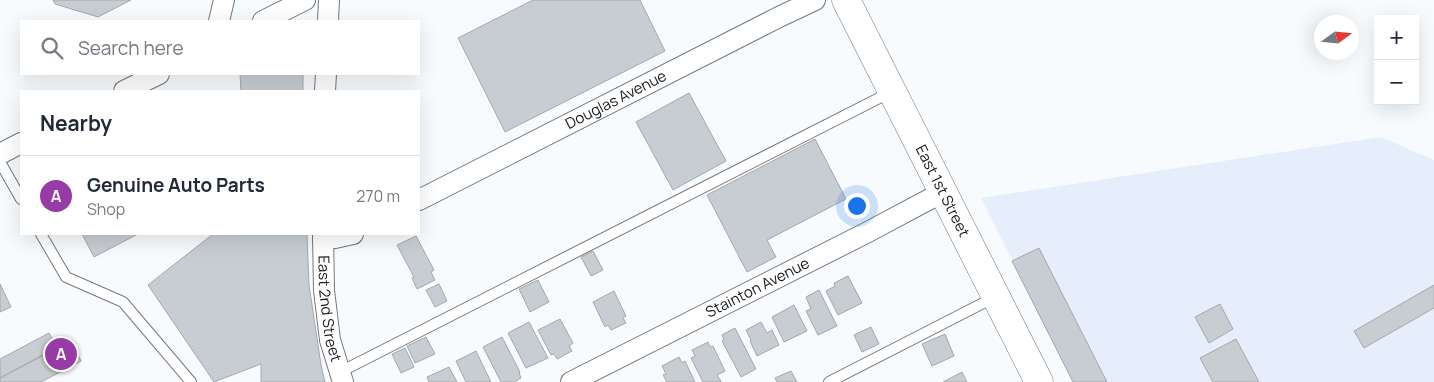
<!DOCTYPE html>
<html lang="en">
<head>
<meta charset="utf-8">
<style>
	:root { --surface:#fff; --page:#f2f2f3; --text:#1f2937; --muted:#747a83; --line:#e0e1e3; --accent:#973ba6 }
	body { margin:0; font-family:Manrope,sans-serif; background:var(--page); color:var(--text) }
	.controls { position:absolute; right:15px; top:15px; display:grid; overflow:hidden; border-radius:0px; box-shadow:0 5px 20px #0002 }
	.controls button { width:45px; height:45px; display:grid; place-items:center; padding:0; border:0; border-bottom:1px solid var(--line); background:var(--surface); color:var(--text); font:25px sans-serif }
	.compass { position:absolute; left:1314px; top:15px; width:45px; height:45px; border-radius:50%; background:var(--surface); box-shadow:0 5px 20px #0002; rotate:75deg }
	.you { position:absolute; left:856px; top:205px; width:18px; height:18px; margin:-12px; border:4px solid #fff; border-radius:50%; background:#1a73e8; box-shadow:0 0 0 8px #1a73e833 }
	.badge { display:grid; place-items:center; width:32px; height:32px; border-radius:50%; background:var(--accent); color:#fff; font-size:16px; font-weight:700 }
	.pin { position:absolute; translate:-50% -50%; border:2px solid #fff; box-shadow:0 1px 5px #0006 }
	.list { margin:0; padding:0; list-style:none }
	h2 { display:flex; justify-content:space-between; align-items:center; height:65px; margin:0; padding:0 20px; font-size:21px }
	h2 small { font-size:16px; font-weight:400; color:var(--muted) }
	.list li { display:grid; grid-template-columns:32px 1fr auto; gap:15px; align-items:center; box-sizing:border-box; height:80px; padding:0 20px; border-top:1px solid var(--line) }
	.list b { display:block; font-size:19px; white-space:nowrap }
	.list p { margin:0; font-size:16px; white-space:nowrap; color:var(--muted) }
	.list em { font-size:16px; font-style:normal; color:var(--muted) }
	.icon { flex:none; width:28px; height:28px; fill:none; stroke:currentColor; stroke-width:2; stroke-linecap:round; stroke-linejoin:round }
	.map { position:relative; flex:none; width:1434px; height:382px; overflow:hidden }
	.search { position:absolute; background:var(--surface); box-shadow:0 5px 20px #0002; left:20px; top:20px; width:400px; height:55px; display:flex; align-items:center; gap:12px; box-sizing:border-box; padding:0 18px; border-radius:0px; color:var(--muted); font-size:19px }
	.panel { position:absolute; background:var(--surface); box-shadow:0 5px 20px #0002; left:20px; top:90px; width:400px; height:145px; border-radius:0px }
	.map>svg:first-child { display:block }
	.built { fill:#e5eefa }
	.building { fill:#c8cdd2; stroke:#a4a8ae }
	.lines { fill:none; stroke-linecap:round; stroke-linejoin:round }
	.service-casing { stroke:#74787d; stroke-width:12 }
	.minor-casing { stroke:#74787d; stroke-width:22 }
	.secondary-casing { stroke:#74787d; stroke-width:29 }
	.service { stroke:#fff; stroke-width:10 }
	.minor { stroke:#fff; stroke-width:20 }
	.secondary { stroke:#fff; stroke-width:28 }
	.labels { text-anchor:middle; stroke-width:5; stroke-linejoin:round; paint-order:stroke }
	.street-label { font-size:15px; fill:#16181a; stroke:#fff }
</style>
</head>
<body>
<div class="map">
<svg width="1434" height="382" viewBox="0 0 1434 382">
	<rect width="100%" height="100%" fill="#f8fbfe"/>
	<!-- built -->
	<path class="built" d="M1381,137L1434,160V382H1073L981,198Z"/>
	<!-- building -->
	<g class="building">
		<path d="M53,0H131L98,17L55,4Z"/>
		<path d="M533,0H640L665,51L505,132L458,38Z"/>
		<path d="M240,74H303V91H241Z"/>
		<path d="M689,93L726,161L673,190L636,122Z"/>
		<path d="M815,139L846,199L767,240L776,257L747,272L707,195Z"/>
		<path d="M82,234H138L94,257Z"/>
		<path d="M213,234H307L309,285L321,365L325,382H261V364L214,382L148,285Z"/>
		<path d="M416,236L434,270L431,272L435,280L417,289L412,278L414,277L397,245Z"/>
		<path d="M1039,248L1107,382H1073L1012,261Z"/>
		<path d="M593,251L603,270L591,276L581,257Z"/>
		<path d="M848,276L862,303L838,315L826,291L835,286L834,283Z"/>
		<path d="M538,280L549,302L530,312L519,289Z"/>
		<path d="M0,284L11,307L0,312Z"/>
		<path d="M439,284L447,301L435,307L426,290Z"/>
		<path d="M1434,285V308L1364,348L1354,331Z"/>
		<path d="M819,290L837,326L818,335L806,311L811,309L806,297Z"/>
		<path d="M614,291L626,316L623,318L626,323L611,330L608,325L605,327L593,302Z"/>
		<path d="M1220,304L1233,329L1209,343L1195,317Z"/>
		<path d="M794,305L807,331L784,342L772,317Z"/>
		<path d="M560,319L573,343L569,346L572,351L557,359L554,354L551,355L538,330Z"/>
		<path d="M529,322L548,358L526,368L508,333Z"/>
		<path d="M761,322L767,333L772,330L779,345L757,356L750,341L751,340L746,330Z"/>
		<path d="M871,327L879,344L862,352L854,335Z"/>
		<path d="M735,328L756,369L741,377L722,341L724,340L722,335Z"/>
		<path d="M49,333L57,347L0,378V359Z"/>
		<path d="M945,334L954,356L932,366L922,344Z"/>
		<path d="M426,337L435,354L415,363L407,346Z"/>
		<path d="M502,337L520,372L519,373L521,378L514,382H501L483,347Z"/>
		<path d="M1236,339L1259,382H1213L1200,358Z"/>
		<path d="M71,341L81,361L41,382H0V378Z"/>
		<path d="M708,342L710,347L713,346L725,371L717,375L721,381L720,382H703L691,358L695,356L692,350Z"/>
		<path d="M405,348L414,367L401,373L392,354Z"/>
		<path d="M476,351L491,382H466L456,361Z"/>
		<path d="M679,357L682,363L685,361L695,382H667L663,375L666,374L662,366Z"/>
		<path d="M449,367L457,382H429L427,377Z"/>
		<path d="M791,371L797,382H777L775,378Z"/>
		<path d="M962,372L967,382H943Z"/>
	</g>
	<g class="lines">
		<!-- service casing -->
		<g class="service-casing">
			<g id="service">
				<path d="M0,162L21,199"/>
				<path d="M41,234L66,277L123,302L191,382"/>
				<path d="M340,372L891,92"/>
				<path d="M829,382L995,297"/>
			</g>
		</g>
		<!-- minor casing -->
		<g class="minor-casing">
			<g id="minor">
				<path d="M219,21L224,0"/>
				<path d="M263,21L305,0"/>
				<path d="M328,21L329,0"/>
				<path d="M124,91L159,74"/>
				<path d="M325,91L326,74"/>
				<path d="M0,154L21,143"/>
				<path id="s1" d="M419,200L779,17L815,0"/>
				<path id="s2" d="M323,234L324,290L330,340L343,382"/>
				<path d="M323,238H335L353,234"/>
				<path id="s3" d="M571,382L866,233L943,192"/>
			</g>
		</g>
		<!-- secondary casing -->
		<g class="secondary-casing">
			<g id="secondary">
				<path id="s4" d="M846,0L1039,382"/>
			</g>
		</g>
		<!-- service -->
		<use href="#service" class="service"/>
		<!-- minor -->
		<use href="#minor" class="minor"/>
		<!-- secondary -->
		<use href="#secondary" class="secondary"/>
	</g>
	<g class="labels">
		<!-- street labels -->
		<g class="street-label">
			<text dy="5" stroke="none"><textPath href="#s1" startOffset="221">Douglas Avenue</textPath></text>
			<text dy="5" stroke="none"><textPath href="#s4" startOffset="214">East 1st Street</textPath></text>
			<text dy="5" stroke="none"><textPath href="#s3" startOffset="209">Stainton Avenue</textPath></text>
			<text dy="5" stroke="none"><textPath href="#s2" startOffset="75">East 2nd Street</textPath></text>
		</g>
	</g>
</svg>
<div class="controls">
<button>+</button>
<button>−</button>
</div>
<svg class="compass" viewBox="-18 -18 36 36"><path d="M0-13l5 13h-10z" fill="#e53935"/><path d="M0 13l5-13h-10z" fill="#747a83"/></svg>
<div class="you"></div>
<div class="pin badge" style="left:61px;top:354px">A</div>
<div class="search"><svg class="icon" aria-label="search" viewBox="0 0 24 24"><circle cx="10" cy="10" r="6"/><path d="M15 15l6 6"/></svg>Search here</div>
<section class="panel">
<h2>Nearby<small></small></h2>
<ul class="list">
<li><span class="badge">A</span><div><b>Genuine Auto Parts</b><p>Shop</p></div><em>270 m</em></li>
</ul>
</section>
</div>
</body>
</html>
